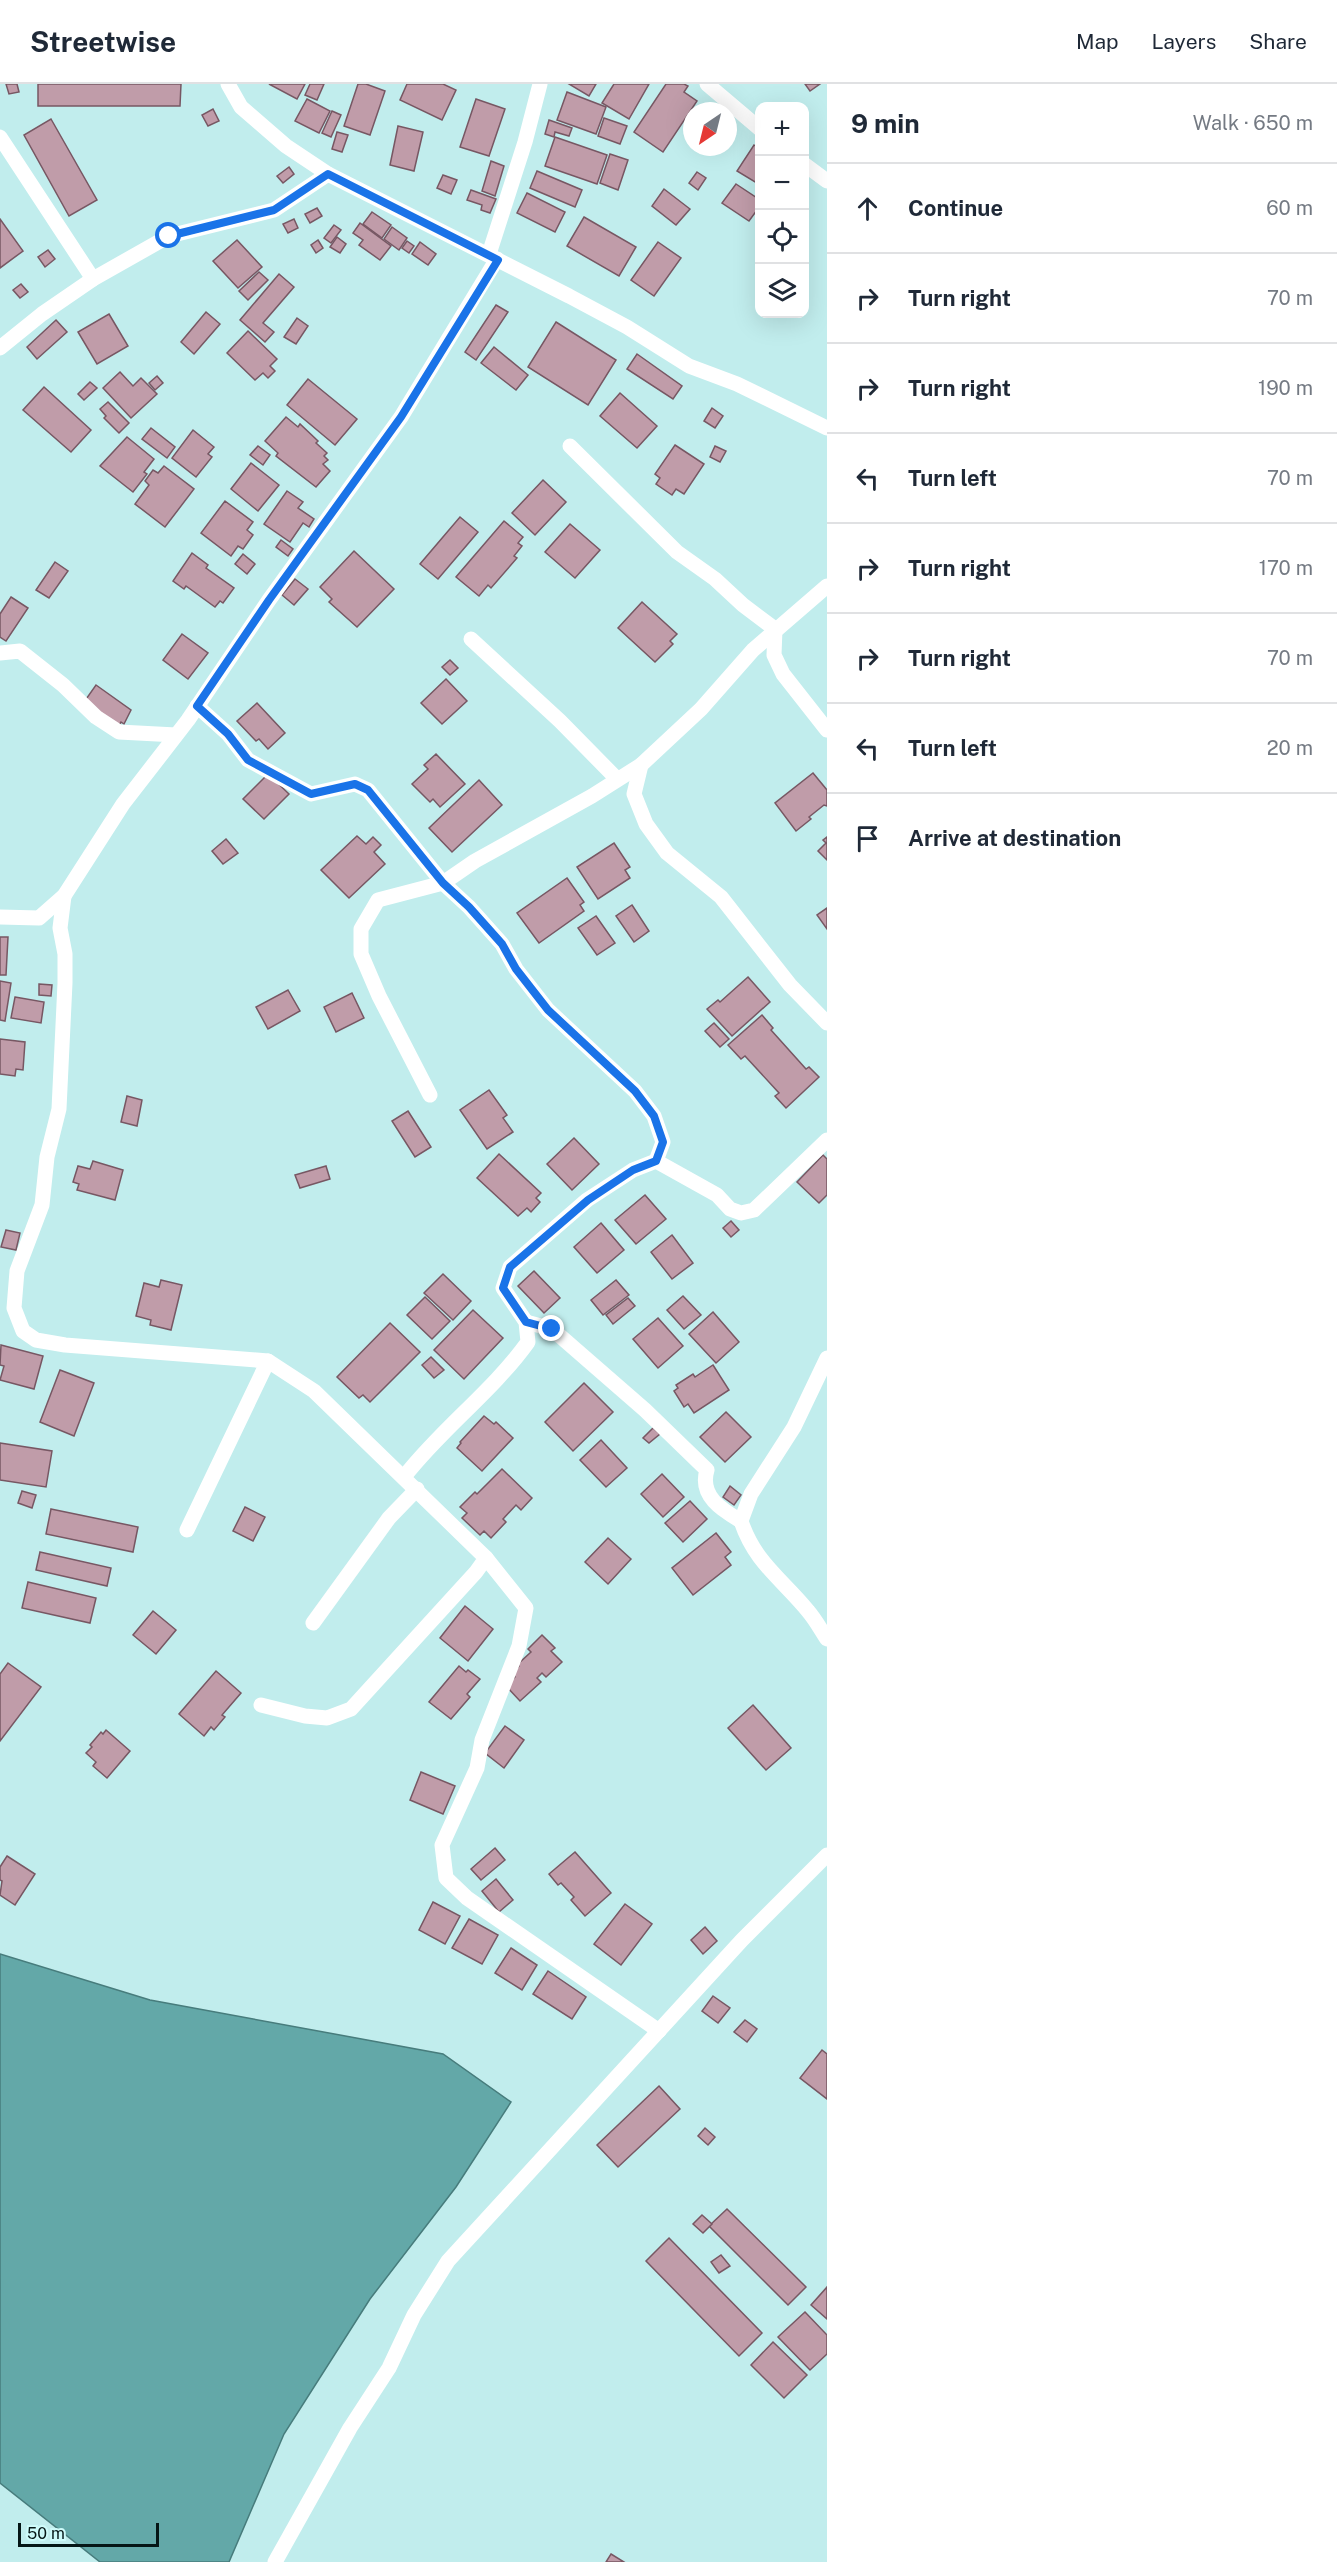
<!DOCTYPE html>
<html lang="en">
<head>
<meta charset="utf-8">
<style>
	:root { --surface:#fff; --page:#f2f2f3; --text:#1f2937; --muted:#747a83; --line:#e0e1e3 }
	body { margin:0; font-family:"Public Sans",sans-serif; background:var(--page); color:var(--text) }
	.controls { position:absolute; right:18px; top:18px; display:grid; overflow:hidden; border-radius:12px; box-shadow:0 6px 24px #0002 }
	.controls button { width:54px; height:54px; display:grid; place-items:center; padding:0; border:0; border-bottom:2px solid var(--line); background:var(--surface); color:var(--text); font:30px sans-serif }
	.compass { position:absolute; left:683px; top:18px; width:54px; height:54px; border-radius:50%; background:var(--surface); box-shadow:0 6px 24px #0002; rotate:215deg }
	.scale { position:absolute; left:18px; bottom:15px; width:141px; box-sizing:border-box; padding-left:6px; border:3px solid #051616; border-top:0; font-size:16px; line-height:21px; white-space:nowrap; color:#051616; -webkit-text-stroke:4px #cefbfa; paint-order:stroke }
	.stop { position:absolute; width:18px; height:18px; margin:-14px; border:4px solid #1a73e8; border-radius:50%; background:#fff }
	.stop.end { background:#1a73e8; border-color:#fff; box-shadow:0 2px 6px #0008 }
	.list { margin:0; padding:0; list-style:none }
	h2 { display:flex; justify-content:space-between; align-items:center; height:78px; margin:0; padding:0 24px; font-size:26px }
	h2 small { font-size:20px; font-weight:400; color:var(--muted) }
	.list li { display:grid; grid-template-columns:39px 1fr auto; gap:18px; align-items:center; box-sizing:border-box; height:90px; padding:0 24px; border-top:2px solid var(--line) }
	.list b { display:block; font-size:22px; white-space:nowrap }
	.list em { font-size:20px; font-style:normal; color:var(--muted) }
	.icon { flex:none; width:33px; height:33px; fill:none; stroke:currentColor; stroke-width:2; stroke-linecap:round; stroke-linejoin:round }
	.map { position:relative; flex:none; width:827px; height:2478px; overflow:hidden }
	header { display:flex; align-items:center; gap:36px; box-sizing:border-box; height:84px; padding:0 30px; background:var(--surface); border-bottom:2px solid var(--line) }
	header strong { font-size:28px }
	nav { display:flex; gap:33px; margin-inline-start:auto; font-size:21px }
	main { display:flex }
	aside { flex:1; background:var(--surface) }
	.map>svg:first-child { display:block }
	.water { fill:#63a8a8; stroke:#477c7c; stroke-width:1.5 }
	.building { fill:#c09ca9; stroke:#775763; stroke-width:1.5 }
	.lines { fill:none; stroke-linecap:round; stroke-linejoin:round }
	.minor { stroke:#fff; stroke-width:15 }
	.route { stroke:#1a73e8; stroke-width:8 }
</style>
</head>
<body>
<header>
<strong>Streetwise</strong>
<nav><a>Map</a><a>Layers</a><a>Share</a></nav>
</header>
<main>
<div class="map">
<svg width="827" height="2478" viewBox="0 0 827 2478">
	<rect width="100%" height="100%" fill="#c1eded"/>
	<!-- water -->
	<path class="water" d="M0,1870L150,1916L443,1970L511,2018L456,2103L370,2215L284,2350L229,2478H100L0,2399Z"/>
	<!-- building -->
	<g class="building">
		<path d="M6,0H17L19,8L9,10Z"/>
		<path d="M38,0H181L180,22H38Z"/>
		<path d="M269,0H305L297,15Z"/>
		<path d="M310,0H324L317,16L305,11Z"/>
		<path d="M358,0H366L385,7L370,51L344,42Z"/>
		<path d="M407,0H443L456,6L442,36L400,16Z"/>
		<path d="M569,0H596L589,12Z"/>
		<path d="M614,0H649L629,35L602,19Z"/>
		<path d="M666,0H684L688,2L684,8L697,17L663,68L634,48Z"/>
		<path d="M805,0H820L810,7Z"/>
		<path d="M567,8L606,23L596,50L557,36Z"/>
		<path d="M307,15L330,27L319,49L295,37Z"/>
		<path d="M476,15L505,25L489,72L460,63Z"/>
		<path d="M213,25L219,37L208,42L202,31Z"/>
		<path d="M332,27L341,31L331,53L322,49Z"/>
		<path d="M604,34L627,42L620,60L598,52Z"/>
		<path d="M51,35L97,116L69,132L24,51Z"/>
		<path d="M549,36L572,44L569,52L555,48L554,53L545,50Z"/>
		<path d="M398,42L423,48L414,87L390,81Z"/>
		<path d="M337,48L348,51L342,68L332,65Z"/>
		<path d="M555,53L607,71L597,100L545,82Z"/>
		<path d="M754,61L760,65V101L737,87Z"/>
		<path d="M610,70L628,76L618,106L600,99Z"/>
		<path d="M491,77L504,82L495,112L482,107Z"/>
		<path d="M289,83L294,90L283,99L277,92Z"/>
		<path d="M537,87L582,106L575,123L530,104Z"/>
		<path d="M697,88L706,94L698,106L689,99Z"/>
		<path d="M443,91L457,96L451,110L437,104Z"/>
		<path d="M736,100L760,116V122L749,137L722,119Z"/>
		<path d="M664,105L690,125L676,141L652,122Z"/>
		<path d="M471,106L496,115L490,129L481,126L482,121L467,116Z"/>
		<path d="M527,109L565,128L555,148L517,129Z"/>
		<path d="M317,124L322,132L310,139L305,130Z"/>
		<path d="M372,128L391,141L382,154L363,140Z"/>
		<path d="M584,133L636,163L619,192L567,162Z"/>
		<path d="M0,135L23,167L0,184Z"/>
		<path d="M294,135L298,144L288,149L283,140Z"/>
		<path d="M360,139L391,162L380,176L359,161L363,156L353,149Z"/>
		<path d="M334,141L341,146L331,159L324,154Z"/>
		<path d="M392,143L407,154L399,166L384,155Z"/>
		<path d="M337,153L346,160L340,169L330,163Z"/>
		<path d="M237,156L262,183L238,204L213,177Z"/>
		<path d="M318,156L323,164L316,169L311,161Z"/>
		<path d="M407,157L414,162L409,169L402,164Z"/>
		<path d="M420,158L436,170L428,181L412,170Z"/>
		<path d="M658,158L681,174L654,212L631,196Z"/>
		<path d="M48,166L55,175L45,183L38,173Z"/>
		<path d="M259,188L268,196L248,216L239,207Z"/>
		<path d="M279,190L294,203L263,239L274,248L265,258L240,236Z"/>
		<path d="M21,200L28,208L20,214L13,206Z"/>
		<path d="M496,221L508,228L476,276L465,268Z"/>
		<path d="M206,228L220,240L194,270L181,258Z"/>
		<path d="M109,230L128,262L97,280L78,248Z"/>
		<path d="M297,234L308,242L296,260L284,253Z"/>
		<path d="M56,236L67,248L37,275L27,263Z"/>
		<path d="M556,238L616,276L588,321L528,283Z"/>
		<path d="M248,247L277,275L270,282L275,287L268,294L263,289L255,296L227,269Z"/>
		<path d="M494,263L528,291L516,306L481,279Z"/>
		<path d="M637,270L682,302L673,315L627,285Z"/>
		<path d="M120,288L133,302L141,294L157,310L131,334L103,304Z"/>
		<path d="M157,292L163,299L155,306L149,299Z"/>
		<path d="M308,295L357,335L335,361L287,321Z"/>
		<path d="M90,298L97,304L84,316L78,310Z"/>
		<path d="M44,303L91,346L71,368L23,326Z"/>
		<path d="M620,309L657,342L637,364L600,332Z"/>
		<path d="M108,318L129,339L119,349L104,334L106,332L100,325Z"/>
		<path d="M712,324L723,332L715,344L704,337Z"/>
		<path d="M286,333L298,343L300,340L318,357L316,359L327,369L324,372L328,376L323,380L330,387L316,403L276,372L278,369L265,357Z"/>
		<path d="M151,344L175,363L167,374L142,355Z"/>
		<path d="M193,346L214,363L208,370L212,373L196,393L172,374Z"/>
		<path d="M127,353L154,375L144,388L147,390L133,408L100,382Z"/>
		<path d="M675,361L704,380L684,410L676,405L672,411L656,400L660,394L655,390Z"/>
		<path d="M258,362L270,371L263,381L250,371Z"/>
		<path d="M715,362L726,367L720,378L710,373Z"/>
		<path d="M251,379L279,401L258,427L231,405Z"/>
		<path d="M164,382L194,405L165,443L135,420L149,401L145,397L153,386L158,389Z"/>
		<path d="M543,396L566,418L535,451L512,429Z"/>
		<path d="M287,407L303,418L298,424L314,435L309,443L303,439L290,458L264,440Z"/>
		<path d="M225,417L253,438L247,446L253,451L243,465L238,462L231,472L201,449Z"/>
		<path d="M460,433L478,448L438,495L420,480Z"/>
		<path d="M504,437L523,453L518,459L522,462L514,472L517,474L491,504L488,501L479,512L456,493Z"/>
		<path d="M570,440L600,466L575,494L545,468Z"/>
		<path d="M281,456L293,465L288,472L276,463Z"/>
		<path d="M354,467L394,505L357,543L329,518L332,515L320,503Z"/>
		<path d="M192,469L208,481L206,484L234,504L223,519L220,517L215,523L186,502L184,505L173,497Z"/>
		<path d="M243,470L255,480L247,490L235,480Z"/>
		<path d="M55,478L68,487L49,514L36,506Z"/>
		<path d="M295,495L308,505L294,521L282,511Z"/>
		<path d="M11,513L28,524L6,557L0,553V530Z"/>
		<path d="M642,518L677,550L670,557L673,560L655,578L618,544Z"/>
		<path d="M182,550L208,569L188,595L163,576Z"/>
		<path d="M450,576L458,584L450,591L442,583Z"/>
		<path d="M446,595L467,617L442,640L421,619Z"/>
		<path d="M96,601L131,626L124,640L121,638L118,643L84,618Z"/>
		<path d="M257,619L285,649L268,665L259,655L256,657L237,637Z"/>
		<path d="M436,670L465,700L440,723L433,715L430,718L412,700L428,685L424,681Z"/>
		<path d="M813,689L827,706V722L824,721L809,733L811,735L796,747L775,719Z"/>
		<path d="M268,690L289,710L264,735L243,715Z"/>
		<path d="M479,696L502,721L452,768L429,744Z"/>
		<path d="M357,752L366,760L373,753L381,761L374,768L385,780L349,814L321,786Z"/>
		<path d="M827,753V776L818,767L826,759L823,756Z"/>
		<path d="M226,755L238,769L223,780L212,767Z"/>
		<path d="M614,759L630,783L625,786L630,794L598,815L577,783Z"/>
		<path d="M567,794L584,818L580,821L584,827L539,859L517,829Z"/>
		<path d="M632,821L649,847L634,858L616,832Z"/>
		<path d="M827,824V845L817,831Z"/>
		<path d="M596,832L615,859L597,871L578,844Z"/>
		<path d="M0,853H8L6,891H0Z"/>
		<path d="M748,893L770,918L732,952L707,925L718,916L720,918Z"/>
		<path d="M0,897L11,899L5,937L0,936Z"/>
		<path d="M39,900L52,901L51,912L39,911Z"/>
		<path d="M288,906L300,927L268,945L256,923Z"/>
		<path d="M352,909L364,934L336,948L324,923Z"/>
		<path d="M15,913L44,918L41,939L11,934Z"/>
		<path d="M762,931L773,944L771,946L806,985L809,983L819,993L786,1024L775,1012L779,1009L745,972L741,975L728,961Z"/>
		<path d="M714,939L729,955L720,963L705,947Z"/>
		<path d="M0,955L25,958L23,986L16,985L15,992L0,990Z"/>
		<path d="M489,1006L507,1031L503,1034L513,1048L487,1065L460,1026Z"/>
		<path d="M127,1012L142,1016L137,1042L121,1038Z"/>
		<path d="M408,1027L431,1063L415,1073L392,1037Z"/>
		<path d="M574,1054L599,1080L572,1106L547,1080Z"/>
		<path d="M499,1070L541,1109L536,1114L540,1118L531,1128L527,1124L518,1132L477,1094Z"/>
		<path d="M823,1071L827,1075V1111L819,1119L797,1098Z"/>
		<path d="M93,1077L123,1086L115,1116L77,1106L79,1100L73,1098L78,1082L90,1085Z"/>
		<path d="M326,1082L330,1095L300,1104L295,1091Z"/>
		<path d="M645,1111L666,1135L636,1160L615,1136Z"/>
		<path d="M731,1137L739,1146L731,1153L723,1144Z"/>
		<path d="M601,1139L624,1166L597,1189L574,1163Z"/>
		<path d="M6,1146L20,1149L16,1166L1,1163Z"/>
		<path d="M672,1151L693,1179L672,1195L651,1168Z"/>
		<path d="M534,1187L560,1214L544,1229L518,1202Z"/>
		<path d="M443,1190L471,1217L453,1236L424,1209Z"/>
		<path d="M161,1196L182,1201L171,1246L150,1241L151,1236L136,1232L144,1199L159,1203Z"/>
		<path d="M616,1196L629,1211L603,1231L591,1216Z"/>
		<path d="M683,1212L701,1231L684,1245L667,1226Z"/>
		<path d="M425,1213L450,1237L432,1255L407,1231Z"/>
		<path d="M628,1214L635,1222L613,1240L606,1231Z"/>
		<path d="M473,1226L503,1254L464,1295L434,1266Z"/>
		<path d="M713,1228L739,1258L716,1279L689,1250Z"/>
		<path d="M658,1234L683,1262L658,1284L633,1255Z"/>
		<path d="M390,1239L420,1268L370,1318L363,1311L359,1314L337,1293Z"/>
		<path d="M1,1261L43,1272L34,1305L0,1296L4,1282L0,1281Z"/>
		<path d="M431,1273L444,1286L434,1294L422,1281Z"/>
		<path d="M713,1281L729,1306L694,1329L688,1320L684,1323L674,1307L678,1304L676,1301L693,1290L695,1293Z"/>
		<path d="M60,1286L94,1299L74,1352L40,1338Z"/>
		<path d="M584,1299L613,1328L573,1367L545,1338Z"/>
		<path d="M726,1328L751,1353L725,1378L700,1353Z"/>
		<path d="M484,1332L494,1340L496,1338L513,1354L482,1387L457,1364L461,1359L460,1358Z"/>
		<path d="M653,1344L660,1350L649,1359L643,1354Z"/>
		<path d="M601,1356L627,1384L606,1403L580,1376Z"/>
		<path d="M0,1359L52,1367L46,1403L0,1396Z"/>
		<path d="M502,1385L532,1414L521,1426L516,1421L503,1435L506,1438L491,1454L484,1447L480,1451L462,1434L467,1429L460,1423L475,1408L477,1410Z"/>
		<path d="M662,1390L684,1413L663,1433L641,1410Z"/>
		<path d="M730,1402L741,1411L734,1421L723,1413Z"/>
		<path d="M22,1407L36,1411L32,1424L18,1419Z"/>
		<path d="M690,1417L707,1435L683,1458L665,1439Z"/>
		<path d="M245,1423L265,1433L253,1457L233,1447Z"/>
		<path d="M51,1425L138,1443L133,1468L46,1450Z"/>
		<path d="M716,1449L731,1468L725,1473L731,1481L693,1511L672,1484Z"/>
		<path d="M608,1454L631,1475L608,1500L585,1478Z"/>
		<path d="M40,1468L111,1484L107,1502L36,1486Z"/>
		<path d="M28,1498L96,1514L90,1539L22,1524Z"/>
		<path d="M465,1522L493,1545L468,1577L440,1554Z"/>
		<path d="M153,1527L176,1546L156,1570L133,1551Z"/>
		<path d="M542,1551L555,1564L551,1567L562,1578L546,1593L542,1589L537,1594L541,1598L520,1617L506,1602L515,1593L512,1589L519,1582L518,1580L531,1568L528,1565Z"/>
		<path d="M8,1579L41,1603L0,1657V1590Z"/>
		<path d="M459,1582L466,1588L468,1586L480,1595L467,1610L470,1613L451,1635L429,1618Z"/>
		<path d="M216,1587L241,1609L222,1631L225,1633L214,1646L211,1643L204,1652L179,1630Z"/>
		<path d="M753,1621L791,1664L766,1686L728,1644Z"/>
		<path d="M505,1642L524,1656L504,1684L485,1669Z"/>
		<path d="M106,1646L130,1667L107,1694L93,1682L96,1678L86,1669L92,1663L90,1661L101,1648L103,1650Z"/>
		<path d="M421,1688L455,1702L443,1730L410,1716Z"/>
		<path d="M495,1764L505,1776L481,1796L471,1785Z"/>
		<path d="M575,1768L611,1809L585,1832L571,1816L574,1813L561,1799L558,1801L549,1790Z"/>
		<path d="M7,1772L35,1790L15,1821L0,1811L2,1797L0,1796V1783Z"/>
		<path d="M496,1795L513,1816L499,1828L482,1807Z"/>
		<path d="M433,1818L460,1832L445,1860L419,1846Z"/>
		<path d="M625,1820L652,1840L621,1881L594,1860Z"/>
		<path d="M469,1835L498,1851L482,1880L452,1864Z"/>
		<path d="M705,1843L717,1857L703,1870L691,1856Z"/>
		<path d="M511,1864L537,1881L522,1906L495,1889Z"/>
		<path d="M548,1887L586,1913L572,1935L533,1910Z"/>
		<path d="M713,1912L730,1924L718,1939L702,1927Z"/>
		<path d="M745,1936L757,1945L747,1958L734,1948Z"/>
		<path d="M822,1966L827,1970V2015L800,1994Z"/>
		<path d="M659,2002L680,2025L618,2083L597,2061Z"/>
		<path d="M705,2044L715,2053L708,2061L698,2052Z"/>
		<path d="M727,2125L806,2203L788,2221L709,2142Z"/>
		<path d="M702,2131L712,2140L703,2149L693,2140Z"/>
		<path d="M669,2154L762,2249L739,2272L646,2177Z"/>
		<path d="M721,2171L730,2182L719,2189L711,2178Z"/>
		<path d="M827,2203V2235L811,2221Z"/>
		<path d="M805,2228L827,2251V2270L810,2286L778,2253Z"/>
		<path d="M773,2258L807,2291L784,2314L751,2281Z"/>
		<path d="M611,2470L624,2478H606Z"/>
	</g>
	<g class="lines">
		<!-- minor -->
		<g class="minor">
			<path d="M228,0L241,23L286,62L328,90L569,212L627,243L689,282L737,300L827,344"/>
			<path d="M707,0L760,45"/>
			<path d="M0,53L93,195"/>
			<path d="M804,80L827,97"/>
			<path d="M489,170L525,58L540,0"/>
			<path d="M0,264L42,230L93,195L169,152L274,126L328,90"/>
			<path d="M570,362L677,468L715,495L743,521L775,545L774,571L783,590L827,646"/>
			<path d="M471,555L560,637L617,695"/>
			<path d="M0,569L20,567L63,601L96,633L119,648L176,651"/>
			<path d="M197,622L228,650L248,676L311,710L355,700L368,706L443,799L469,823L502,860L516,885L548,926L635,1007L654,1032L663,1058L656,1077"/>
			<path d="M641,681L634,710L646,740L667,769L721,813L790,901L827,939"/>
			<path d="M64,812L60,844L65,870V899L59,1025L47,1073L42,1121L17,1187L14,1224L23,1247L36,1256L65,1261L268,1277L314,1307L486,1474L476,1488L351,1625L327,1634L305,1632L261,1621"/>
			<path d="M0,833L39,834L64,812L123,720L188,636L269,516L401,333L497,175"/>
			<path d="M430,1011L379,912L361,870V845L378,816L443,799L475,777L592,712L641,681L701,625L753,566L827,502"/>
			<path d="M526,1238L552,1245L645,1326L707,1386C699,1412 722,1426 741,1437"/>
			<path d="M827,1274L794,1343L751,1410L741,1437C755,1479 782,1495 808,1527C815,1535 821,1546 827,1555"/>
			<path d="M404,1393C441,1345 492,1308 528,1258L526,1238L503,1204L510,1183L587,1116L633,1086L656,1077L717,1111L730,1125L741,1129L754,1126L827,1056"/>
			<path d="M187,1446L268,1277"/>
			<path d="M486,1474L526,1524L519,1562L482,1656L477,1684L442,1761L446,1794L467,1814L659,1947"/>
			<path d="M313,1539L389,1434L417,1405"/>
			<path d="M275,2478L350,2344L389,2284L414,2231L448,2177L742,1856L827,1771"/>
		</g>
	</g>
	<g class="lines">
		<!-- route -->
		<path class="route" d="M169,152L274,126L328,90L498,176L401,333L269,516L197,622L228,650L248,676L311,710L355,700L368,706L443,799L469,823L502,860L516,885L548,926L635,1007L654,1032L663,1058L656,1077L633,1086L588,1116L510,1183L503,1204L526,1238L552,1245"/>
	</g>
</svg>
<div class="controls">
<button>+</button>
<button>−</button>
<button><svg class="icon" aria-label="locate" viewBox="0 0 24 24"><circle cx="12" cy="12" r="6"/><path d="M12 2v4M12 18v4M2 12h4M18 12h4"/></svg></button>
<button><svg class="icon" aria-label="layers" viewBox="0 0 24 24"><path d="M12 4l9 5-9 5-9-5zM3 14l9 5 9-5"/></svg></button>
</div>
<svg class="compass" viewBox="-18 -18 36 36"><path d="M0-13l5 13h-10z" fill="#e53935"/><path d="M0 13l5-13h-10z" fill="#747a83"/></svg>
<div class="scale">50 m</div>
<div class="stop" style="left:169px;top:152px"></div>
<div class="stop end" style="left:552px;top:1245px"></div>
</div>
<aside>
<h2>9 min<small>Walk · 650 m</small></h2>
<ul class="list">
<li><svg class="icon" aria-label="ahead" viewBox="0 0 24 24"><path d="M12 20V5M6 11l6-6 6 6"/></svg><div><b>Continue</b></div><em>60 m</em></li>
<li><svg class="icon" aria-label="right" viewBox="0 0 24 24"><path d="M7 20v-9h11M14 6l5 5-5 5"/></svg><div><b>Turn right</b></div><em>70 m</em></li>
<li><svg class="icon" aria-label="right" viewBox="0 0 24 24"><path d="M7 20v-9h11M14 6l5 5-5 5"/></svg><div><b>Turn right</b></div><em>190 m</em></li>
<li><svg class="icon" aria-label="left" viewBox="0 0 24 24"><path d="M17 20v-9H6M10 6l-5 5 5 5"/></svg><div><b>Turn left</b></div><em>70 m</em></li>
<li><svg class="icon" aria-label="right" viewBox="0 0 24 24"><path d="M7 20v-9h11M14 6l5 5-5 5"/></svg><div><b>Turn right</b></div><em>170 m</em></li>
<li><svg class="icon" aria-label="right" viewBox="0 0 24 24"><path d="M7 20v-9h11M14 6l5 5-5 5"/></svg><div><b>Turn right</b></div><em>70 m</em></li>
<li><svg class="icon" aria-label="left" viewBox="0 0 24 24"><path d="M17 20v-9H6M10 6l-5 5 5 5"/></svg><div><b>Turn left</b></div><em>20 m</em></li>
<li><svg class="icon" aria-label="arrive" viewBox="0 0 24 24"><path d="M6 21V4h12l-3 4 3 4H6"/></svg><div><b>Arrive at destination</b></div></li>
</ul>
</aside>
</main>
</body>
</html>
